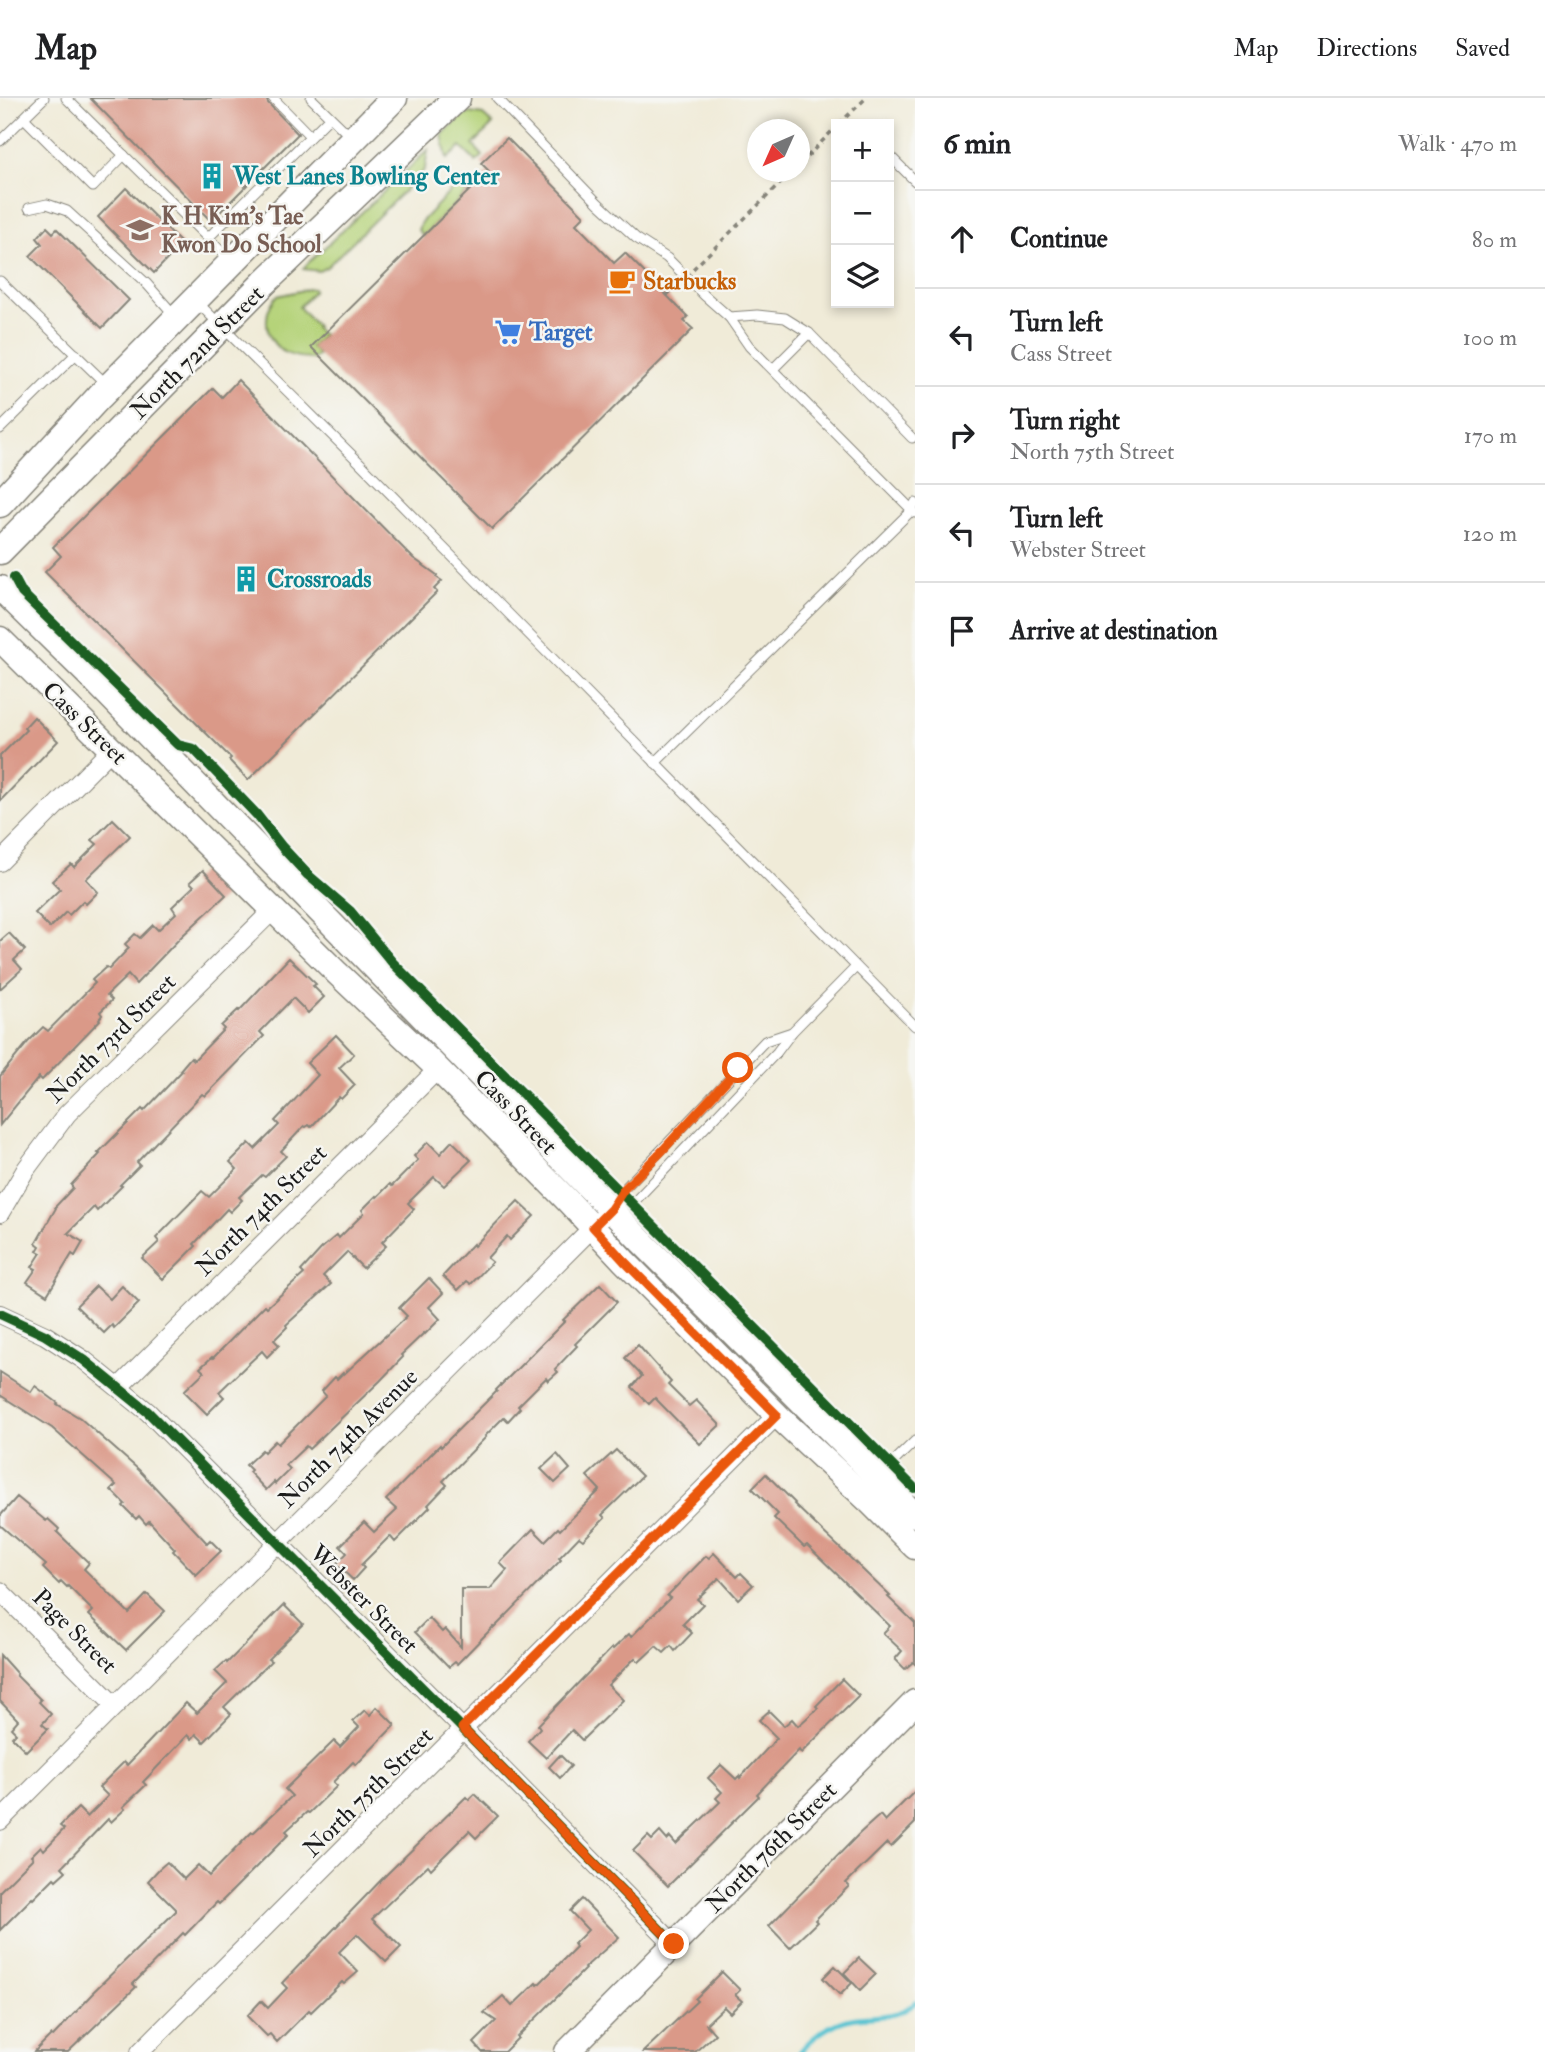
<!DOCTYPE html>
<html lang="en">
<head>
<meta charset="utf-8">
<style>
	:root { --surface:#fff; --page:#f2f2f2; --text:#202124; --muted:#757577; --line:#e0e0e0 }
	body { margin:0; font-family:"IM FELL Double Pica",serif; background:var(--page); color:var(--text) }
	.controls { position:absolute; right:21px; top:21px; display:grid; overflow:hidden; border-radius:0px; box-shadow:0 4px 10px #0003 }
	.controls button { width:63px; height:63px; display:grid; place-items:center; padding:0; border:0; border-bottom:2px solid var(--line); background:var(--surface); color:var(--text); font:35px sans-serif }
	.compass { position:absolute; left:747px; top:21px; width:63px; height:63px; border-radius:50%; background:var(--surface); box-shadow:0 4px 10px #0003; rotate:225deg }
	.stop { position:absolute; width:21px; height:21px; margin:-16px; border:5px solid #ea580c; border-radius:50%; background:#fff }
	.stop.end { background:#ea580c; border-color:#fff; box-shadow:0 2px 7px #0008 }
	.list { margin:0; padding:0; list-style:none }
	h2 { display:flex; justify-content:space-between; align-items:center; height:91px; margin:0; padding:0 28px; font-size:30px }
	h2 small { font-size:23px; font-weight:400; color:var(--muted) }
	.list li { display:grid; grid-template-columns:46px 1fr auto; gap:21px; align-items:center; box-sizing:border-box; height:98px; padding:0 28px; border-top:2px solid var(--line) }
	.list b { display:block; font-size:26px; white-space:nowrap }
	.list p { margin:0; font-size:23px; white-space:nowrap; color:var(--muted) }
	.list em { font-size:23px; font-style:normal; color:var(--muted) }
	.icon { flex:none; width:38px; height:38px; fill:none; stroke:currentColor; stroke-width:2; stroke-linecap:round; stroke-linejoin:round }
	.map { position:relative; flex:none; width:915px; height:1954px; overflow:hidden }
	header { display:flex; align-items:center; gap:42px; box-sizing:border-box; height:98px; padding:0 35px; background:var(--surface); border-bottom:2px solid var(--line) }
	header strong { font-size:33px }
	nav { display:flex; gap:38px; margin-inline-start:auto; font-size:24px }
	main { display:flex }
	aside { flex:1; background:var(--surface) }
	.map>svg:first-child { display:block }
	.green { fill:#b5d379; stroke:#68784a; stroke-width:2 }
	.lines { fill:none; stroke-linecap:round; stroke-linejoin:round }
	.stream { stroke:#57c3d1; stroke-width:5 }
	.building { fill:#da9988 }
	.lane-casing { stroke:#86847a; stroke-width:11 }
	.street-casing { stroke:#86847a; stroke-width:20 }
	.secondary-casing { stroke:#86847a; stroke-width:27 }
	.primary-casing { stroke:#86847a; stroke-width:29 }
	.path { stroke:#86847a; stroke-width:3.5; stroke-dasharray:5 5; stroke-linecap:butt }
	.lane { stroke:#fff; stroke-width:9 }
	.street { stroke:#fff; stroke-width:18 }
	.secondary { stroke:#fff; stroke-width:24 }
	.primary { stroke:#fff; stroke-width:26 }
	.cycleway-casing { stroke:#f6f6f2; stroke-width:15 }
	.cycleway { stroke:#1b5e20; stroke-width:10 }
	.route { stroke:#ea580c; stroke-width:9 }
	.labels { text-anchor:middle; stroke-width:5; stroke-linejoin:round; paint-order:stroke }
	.culture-label { font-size:24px; font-weight:bold; fill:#0d838f; stroke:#f6f6f2; text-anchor:start }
	.education-label { font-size:24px; font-weight:bold; fill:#785e54; stroke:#f6f6f2; text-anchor:start }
	.food-label { font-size:24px; font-weight:bold; fill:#c56008; stroke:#f6f6f2; text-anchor:start }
	.shop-label { font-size:24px; font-weight:bold; fill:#366cbe; stroke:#f6f6f2; text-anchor:start }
	.street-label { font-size:24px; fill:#1c1c1c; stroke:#f6f6f2 }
</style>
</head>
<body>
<header>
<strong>Map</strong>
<nav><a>Map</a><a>Directions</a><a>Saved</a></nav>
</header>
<main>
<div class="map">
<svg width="915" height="1954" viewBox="0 0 915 1954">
	<rect width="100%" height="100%" fill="#f6f6f2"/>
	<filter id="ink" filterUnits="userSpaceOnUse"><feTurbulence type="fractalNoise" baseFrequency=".0143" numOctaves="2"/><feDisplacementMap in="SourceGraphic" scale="14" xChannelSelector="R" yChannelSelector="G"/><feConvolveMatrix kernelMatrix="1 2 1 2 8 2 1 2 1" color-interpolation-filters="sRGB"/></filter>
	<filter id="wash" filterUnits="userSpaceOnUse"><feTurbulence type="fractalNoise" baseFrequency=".00686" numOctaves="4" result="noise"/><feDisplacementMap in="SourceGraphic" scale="28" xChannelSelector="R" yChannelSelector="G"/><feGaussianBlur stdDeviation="1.57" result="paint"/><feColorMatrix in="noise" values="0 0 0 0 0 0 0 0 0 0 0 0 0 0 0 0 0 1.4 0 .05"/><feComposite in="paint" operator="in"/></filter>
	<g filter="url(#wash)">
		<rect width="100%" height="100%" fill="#f0ebd8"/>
		<!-- green -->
		<g class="green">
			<path d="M470,15L483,17L493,26L473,47L483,58L476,64L461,49L447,61L442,37L463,18Z"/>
			<path d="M428,52L425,70L421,76L327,169L319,173L303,171L308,165Z"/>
			<path d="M462,81L470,91L423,138L418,132L421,124Z"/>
			<path d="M313,190L314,193L299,209L316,228L315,230L323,237L311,249L319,257L313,261C304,260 293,259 286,255C264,243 261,216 277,198Z"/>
		</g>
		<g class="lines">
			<!-- stream -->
			<path class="stream" d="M800,1954C811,1940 829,1927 846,1922C868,1916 899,1923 915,1904"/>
		</g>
		<g id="blocks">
			<!-- building -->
			<g class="building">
				<path d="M90,0H266L268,5L298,36L211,123Z"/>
				<path d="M507,40L584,118L576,126L614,165L625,155L688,219L684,223L693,231L492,431L311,249L489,73L481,65Z"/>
				<path d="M126,90L182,146L154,175L98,119Z"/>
				<path d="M47,129L53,135L57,131L129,202L102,230L30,158L42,146L37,140Z"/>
				<path d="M238,282L413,460L437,477L436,479L442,483L434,491L437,494L248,682L229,662L231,660L45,474L61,458L53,449L213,290L222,299Z"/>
				<path d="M34,619L58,643L0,703V658L26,632L24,630Z"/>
				<path d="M113,721L130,738L86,781L98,794L86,806L83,803L69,817L66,814L50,830L35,815L60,791L52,783L71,766L74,769L97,746L92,742Z"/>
				<path d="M203,772L226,797L182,838L136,886L128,877L107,897L112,902L100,914L102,917L99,921L100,922L42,982L39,979L0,1027V978L28,944L43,929L48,933L95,885L92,882L106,869L109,871L129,850L125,846L135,836L140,840L153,827L158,832L176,815L172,809L194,788L190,784Z"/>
				<path d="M9,835L25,852L14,862L22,871L0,891V843Z"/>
				<path d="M289,860L316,886L313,888L324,899L308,915L293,900L260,934L264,938L205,998L202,996L137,1064L140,1067L120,1087L122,1088L97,1113L94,1109L68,1135L83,1144L75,1158L72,1156L47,1197L27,1184L36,1171L32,1169L41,1155L37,1153L40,1148L36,1145L56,1110L55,1109L73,1090L71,1087L100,1056L98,1055L142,1011L144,1013L182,973L180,972L191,959L194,962L224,931L221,928L238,912L239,913Z"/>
				<path d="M336,937L354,956L339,970L355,987L341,1001L339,999L311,1029L309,1027L306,1029L304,1028L281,1053L286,1058L265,1079L262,1077L239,1099L242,1102L230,1114L227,1111L194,1146L196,1148L163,1181L142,1160L159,1144L156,1140L202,1093L209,1099L237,1071L230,1064L249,1045L255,1051L279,1027L275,1023L318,977L307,965Z"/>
				<path d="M452,1043L471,1062L444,1088L434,1079L408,1105L414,1111L382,1144L386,1148L363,1170L347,1154L323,1178L331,1186L286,1227L287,1229L274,1242L279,1247L267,1259L262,1253L246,1268L219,1294L224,1299L207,1316L184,1293L204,1274L200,1270L212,1259L213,1260L265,1207L267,1209L304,1176L301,1173L322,1150L337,1137L339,1140L364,1115L362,1112L376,1098L377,1099L390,1086L392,1088L418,1062L414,1058L428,1044L440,1056Z"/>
				<path d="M518,1103L534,1118L510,1142L507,1138L487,1160L492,1164L471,1186L467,1183L458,1192L443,1178L473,1146L474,1148Z"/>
				<path d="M429,1180L443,1195L429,1209L440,1221L425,1236L424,1235L401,1257L403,1259L380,1283L309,1351L306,1348L286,1367L290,1371L275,1386L274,1384L266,1392L249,1374L251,1372L246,1367L262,1352L264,1354L275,1343L278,1346L326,1298L322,1293L335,1279L337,1281L343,1275L344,1276L407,1218L399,1210Z"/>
				<path d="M600,1186L617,1204L575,1246L577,1248L555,1271L558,1274L548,1283L546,1280L518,1308L520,1310L508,1323L504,1319L485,1338L486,1339L443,1383L447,1387L428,1407L430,1409L395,1444L390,1438L361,1467L364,1470L353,1482L336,1466L347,1455L340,1448L364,1424L374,1434L397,1412L386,1402L440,1347L441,1349L497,1293L496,1292L565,1223L563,1222Z"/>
				<path d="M96,1188L110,1201L122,1188L139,1205L114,1230L112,1227L104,1235L76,1208Z"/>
				<path d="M638,1247L671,1284L668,1287L689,1308L696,1302L720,1327L700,1346L655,1300L649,1306L632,1289L642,1278L625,1260Z"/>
				<path d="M0,1274L31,1294L35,1288L58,1305L57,1306L80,1320L139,1372L207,1445L210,1442L221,1453L196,1477L173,1453L175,1451L149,1423L146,1426L139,1418L136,1421L123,1408L125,1406L111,1392L116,1387L52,1330L0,1297Z"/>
				<path d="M616,1352L642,1378L602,1417L605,1420L583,1442L579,1439L559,1460L561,1462L494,1530L493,1529L457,1566L455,1564L449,1569L415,1534L429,1520L442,1534L445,1531L461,1549V1491H490L507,1472L500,1465L533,1431L545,1443L558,1430L560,1432L600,1392L587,1378Z"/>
				<path d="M557,1356L570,1371L555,1385L541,1371Z"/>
				<path d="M766,1376L795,1405L794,1406L890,1498L888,1499L915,1525V1566L913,1564L905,1571L895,1561L902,1553L883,1535L890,1528L807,1447L804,1449L774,1420L778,1416L752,1390Z"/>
				<path d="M17,1399L46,1423L48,1421L59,1431L57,1434L89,1465L84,1471L129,1515L147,1496L165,1513L126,1552L89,1517L93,1513L68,1488L67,1489L61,1483L59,1486L43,1470L46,1467L0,1427V1418Z"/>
				<path d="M714,1455L737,1479L741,1475L753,1487L738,1501L719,1480L697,1501L703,1506L683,1526L692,1535L675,1553L671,1548L664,1555L656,1548L639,1564L635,1560L608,1587L623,1602L582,1642L572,1632L546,1660L528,1643L540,1630L538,1627L612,1550L613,1551L629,1536L631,1539L670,1500L667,1498L706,1458L709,1460Z"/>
				<path d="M284,1507L303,1526L268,1561L271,1563L224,1609L231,1616L204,1644L196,1636L192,1641L188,1637L143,1684L146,1687L123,1709L125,1711L111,1724L108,1721L62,1769L66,1773L56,1782L54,1780L33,1801L32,1800L0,1832V1793L33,1760L31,1758L41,1748L44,1752L64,1731L60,1728L78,1710L87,1719L108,1698L99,1689L124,1664L127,1667L186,1605L197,1615L227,1585L215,1573L226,1563L227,1565Z"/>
				<path d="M0,1557L17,1576L16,1577L41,1602L39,1604L51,1616L42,1626L48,1631L26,1653L12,1639L16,1635L11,1630L18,1622L0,1603Z"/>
				<path d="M842,1581L859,1598L801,1655L799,1652L757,1696L759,1698L668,1788L633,1753L648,1738L652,1742L660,1734L667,1742L670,1739L676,1746L720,1704L716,1700L722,1694L708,1680L721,1667L736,1681L739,1678L740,1680L777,1640L759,1622L769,1613L784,1628L792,1621L798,1628L818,1610L816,1608Z"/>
				<path d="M377,1609L395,1627L356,1667L353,1664L333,1684L337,1688L309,1715L307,1714L286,1733L289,1736L219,1806L217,1804L185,1837L183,1835L133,1886L136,1889L68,1954H34L51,1937L53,1938L94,1895L93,1894L176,1813V1811L148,1783L159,1771L167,1764L184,1781L198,1767L209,1778L252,1734L253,1735L292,1698L285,1691L334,1643L340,1649L359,1629L353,1623L365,1612L370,1617Z"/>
				<path d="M560,1657L571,1668L560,1680L549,1669Z"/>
				<path d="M915,1693V1725L891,1749L887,1745L846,1785L849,1788L815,1822L817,1824L790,1850L769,1828L860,1735L880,1717L885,1723Z"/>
				<path d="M475,1696L498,1718L476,1740L469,1733L431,1771L428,1767L372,1821L401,1849L386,1864L357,1836L339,1854L358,1874L344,1886L342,1884L311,1914L309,1912L277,1944L270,1936L267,1938L247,1918L261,1903L268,1910L287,1890L282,1885L386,1777L466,1699L469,1702Z"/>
				<path d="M582,1801L619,1839L584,1870L585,1871L517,1939L518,1940L504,1954H482L474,1945L496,1923L484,1915L503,1898L512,1908L536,1885L538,1887L576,1849L574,1846L588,1832L570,1813Z"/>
				<path d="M859,1860L876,1876L860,1892L844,1875Z"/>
				<path d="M835,1868L852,1885L840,1897L823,1880Z"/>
				<path d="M722,1874L740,1892L735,1897L742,1903L730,1915L724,1909L706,1926L715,1936L695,1954H643L697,1903L695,1901Z"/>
			</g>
		</g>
	</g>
	<g filter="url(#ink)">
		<use href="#blocks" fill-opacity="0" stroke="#86847a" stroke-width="2"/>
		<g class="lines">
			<!-- lane casing -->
			<g class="lane-casing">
				<g id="lane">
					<path d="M66,0L229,161"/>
					<path d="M273,0L310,38"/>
					<path d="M311,0L352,40"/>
					<path d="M497,0L598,105L636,140L667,160L704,197L729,219L749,248L915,415"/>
					<path d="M24,20L93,89L124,57"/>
					<path d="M0,43L44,0"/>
					<path d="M889,57L915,83"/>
					<path d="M29,110L47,106L67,113L146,185L176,219"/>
					<path d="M208,140L330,19"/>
					<path d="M0,183L107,287"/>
					<path d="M196,203L360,365L915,928"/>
					<path d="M729,219L757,217L785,220L809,235L912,340"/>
					<path d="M773,271L809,235"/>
					<path d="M0,331L76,256"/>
					<path d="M655,665L912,412L915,405"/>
					<path d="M612,1110L624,1091L765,943L792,934"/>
					<path d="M613,1111L636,1102L777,954L792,934L856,869"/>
					<path d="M879,1378L915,1343"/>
				</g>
			</g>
			<!-- street casing -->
			<g class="street-casing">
				<g id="street">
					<path d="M0,764L112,651"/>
					<path d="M0,1115L26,1071L67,1016L273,812"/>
					<path d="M0,1216L45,1237L84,1262L148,1314L462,1630L674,1846"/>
					<path d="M119,1289L438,971"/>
					<path d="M0,1493L115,1608"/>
					<path d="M0,1723L601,1121"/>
					<path d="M140,1954L777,1317"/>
				</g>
			</g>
			<!-- secondary casing -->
			<g class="secondary-casing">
				<g id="secondary">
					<path d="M0,490L99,587L641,1143L915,1417"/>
					<path d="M0,541L337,875L431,964L568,1103L624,1163L780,1320L871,1405L915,1449"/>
					<path d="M567,1954L915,1604"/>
				</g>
			</g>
			<!-- primary casing -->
			<g class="primary-casing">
				<g id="primary">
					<path d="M0,406L99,299L394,0"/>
					<path d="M0,453L264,185L457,0"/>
				</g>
			</g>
			<!-- path -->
			<g class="path">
				<path d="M839,26L866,0"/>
				<path d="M800,66L836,29"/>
				<path d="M693,171L792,74"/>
				<path d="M667,197L678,186"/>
			</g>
			<!-- lane -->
			<use href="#lane" class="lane"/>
			<!-- street -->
			<use href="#street" class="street"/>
			<!-- secondary -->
			<use href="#secondary" class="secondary"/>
			<!-- primary -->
			<use href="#primary" class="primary"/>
			<!-- cycleway casing -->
			<g class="cycleway-casing">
				<g id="cycleway">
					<path d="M14,480L22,495L178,647L194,651L257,717L282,749L308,777L350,813L392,864L914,1390"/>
					<path d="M0,1216L45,1237L84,1262L148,1314L462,1630L674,1846"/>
				</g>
			</g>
			<!-- cycleway -->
			<use href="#cycleway" class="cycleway"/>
		</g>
	</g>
	<g class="lines" filter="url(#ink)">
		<!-- route -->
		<path class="route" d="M674,1846L462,1630L777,1317L624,1163L593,1129L611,1111L624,1091L663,1052L738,970"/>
	</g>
	<!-- icons -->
	<defs>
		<g id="building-bare" transform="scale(2.1)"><path d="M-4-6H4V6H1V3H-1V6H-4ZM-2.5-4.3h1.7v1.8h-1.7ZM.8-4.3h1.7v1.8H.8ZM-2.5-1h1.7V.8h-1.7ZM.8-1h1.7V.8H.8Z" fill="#0f9aa8" stroke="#f6f6f2" stroke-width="2.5" paint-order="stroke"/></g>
		<g id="school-bare" transform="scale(2.1)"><path d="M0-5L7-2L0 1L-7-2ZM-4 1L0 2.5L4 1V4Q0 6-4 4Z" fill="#8d6e63" stroke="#f6f6f2" stroke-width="2.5" paint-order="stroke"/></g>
		<g id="cafe-bare" transform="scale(2.1)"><path d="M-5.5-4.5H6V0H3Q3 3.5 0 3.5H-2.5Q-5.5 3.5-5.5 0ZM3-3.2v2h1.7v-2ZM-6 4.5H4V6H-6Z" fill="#e8710a" stroke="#f6f6f2" stroke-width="2.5" paint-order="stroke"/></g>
		<g id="supermarket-bare" transform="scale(2.1)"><path d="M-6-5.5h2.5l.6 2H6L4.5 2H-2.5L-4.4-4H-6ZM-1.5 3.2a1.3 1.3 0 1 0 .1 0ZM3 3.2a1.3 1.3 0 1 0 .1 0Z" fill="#3f7fe0" stroke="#f6f6f2" stroke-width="2.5" paint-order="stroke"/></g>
	</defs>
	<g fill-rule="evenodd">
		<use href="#building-bare" x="212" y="78"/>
		<use href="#school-bare" x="140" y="132"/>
		<use href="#cafe-bare" x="622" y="183"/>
		<use href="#supermarket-bare" x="508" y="234"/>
		<use href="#building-bare" x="246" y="481"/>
	</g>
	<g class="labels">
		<!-- culture labels -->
		<g class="culture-label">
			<text x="233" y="86">West Lanes Bowling Center</text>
			<text x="267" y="489">Crossroads</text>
		</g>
		<!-- education labels -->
		<g class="education-label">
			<text x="161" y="126">K H Kim's Tae<tspan x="161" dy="28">Kwon Do School</tspan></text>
		</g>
		<!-- food labels -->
		<g class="food-label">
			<text x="643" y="191">Starbucks</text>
		</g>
		<!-- shop labels -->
		<g class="shop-label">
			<text x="529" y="242">Target</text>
		</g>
		<!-- street labels -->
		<g class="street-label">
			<text transform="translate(197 254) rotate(-45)" y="8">North 72nd Street</text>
			<text transform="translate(85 625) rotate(44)" y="8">Cass Street</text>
			<text transform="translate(111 940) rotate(-45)" y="8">North 73rd Street</text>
			<text transform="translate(516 1014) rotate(46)" y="8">Cass Street</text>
			<text transform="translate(261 1112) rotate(-45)" y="8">North 74th Street</text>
			<text transform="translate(348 1340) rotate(-45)" y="8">North 74th Avenue</text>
			<text transform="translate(364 1501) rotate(45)" y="8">Webster Street</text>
			<text transform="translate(75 1533) rotate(45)" y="8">Page Street</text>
			<text transform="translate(368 1694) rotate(-45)" y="8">North 75th Street</text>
			<text transform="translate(771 1749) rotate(-45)" y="8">North 76th Street</text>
		</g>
	</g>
</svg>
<div class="controls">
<button>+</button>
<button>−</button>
<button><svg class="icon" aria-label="layers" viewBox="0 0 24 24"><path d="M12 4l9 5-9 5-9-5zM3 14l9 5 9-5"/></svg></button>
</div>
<svg class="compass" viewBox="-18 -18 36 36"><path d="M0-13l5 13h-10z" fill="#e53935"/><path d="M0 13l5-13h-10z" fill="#757577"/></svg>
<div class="stop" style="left:738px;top:970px"></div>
<div class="stop end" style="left:674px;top:1846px"></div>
</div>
<aside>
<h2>6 min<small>Walk · 470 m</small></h2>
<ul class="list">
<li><svg class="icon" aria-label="ahead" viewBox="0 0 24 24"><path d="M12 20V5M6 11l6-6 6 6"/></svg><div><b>Continue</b></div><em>80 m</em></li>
<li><svg class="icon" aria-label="left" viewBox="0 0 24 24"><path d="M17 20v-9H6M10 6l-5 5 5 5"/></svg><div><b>Turn left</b><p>Cass Street</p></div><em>100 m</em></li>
<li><svg class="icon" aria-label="right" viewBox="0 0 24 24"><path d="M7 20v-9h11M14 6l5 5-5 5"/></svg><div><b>Turn right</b><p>North 75th Street</p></div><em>170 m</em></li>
<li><svg class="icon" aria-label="left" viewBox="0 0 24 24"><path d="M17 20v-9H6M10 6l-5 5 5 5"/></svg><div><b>Turn left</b><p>Webster Street</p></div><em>120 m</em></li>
<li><svg class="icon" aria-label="arrive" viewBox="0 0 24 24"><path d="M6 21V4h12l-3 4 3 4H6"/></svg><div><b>Arrive at destination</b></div></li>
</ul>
</aside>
</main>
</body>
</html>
